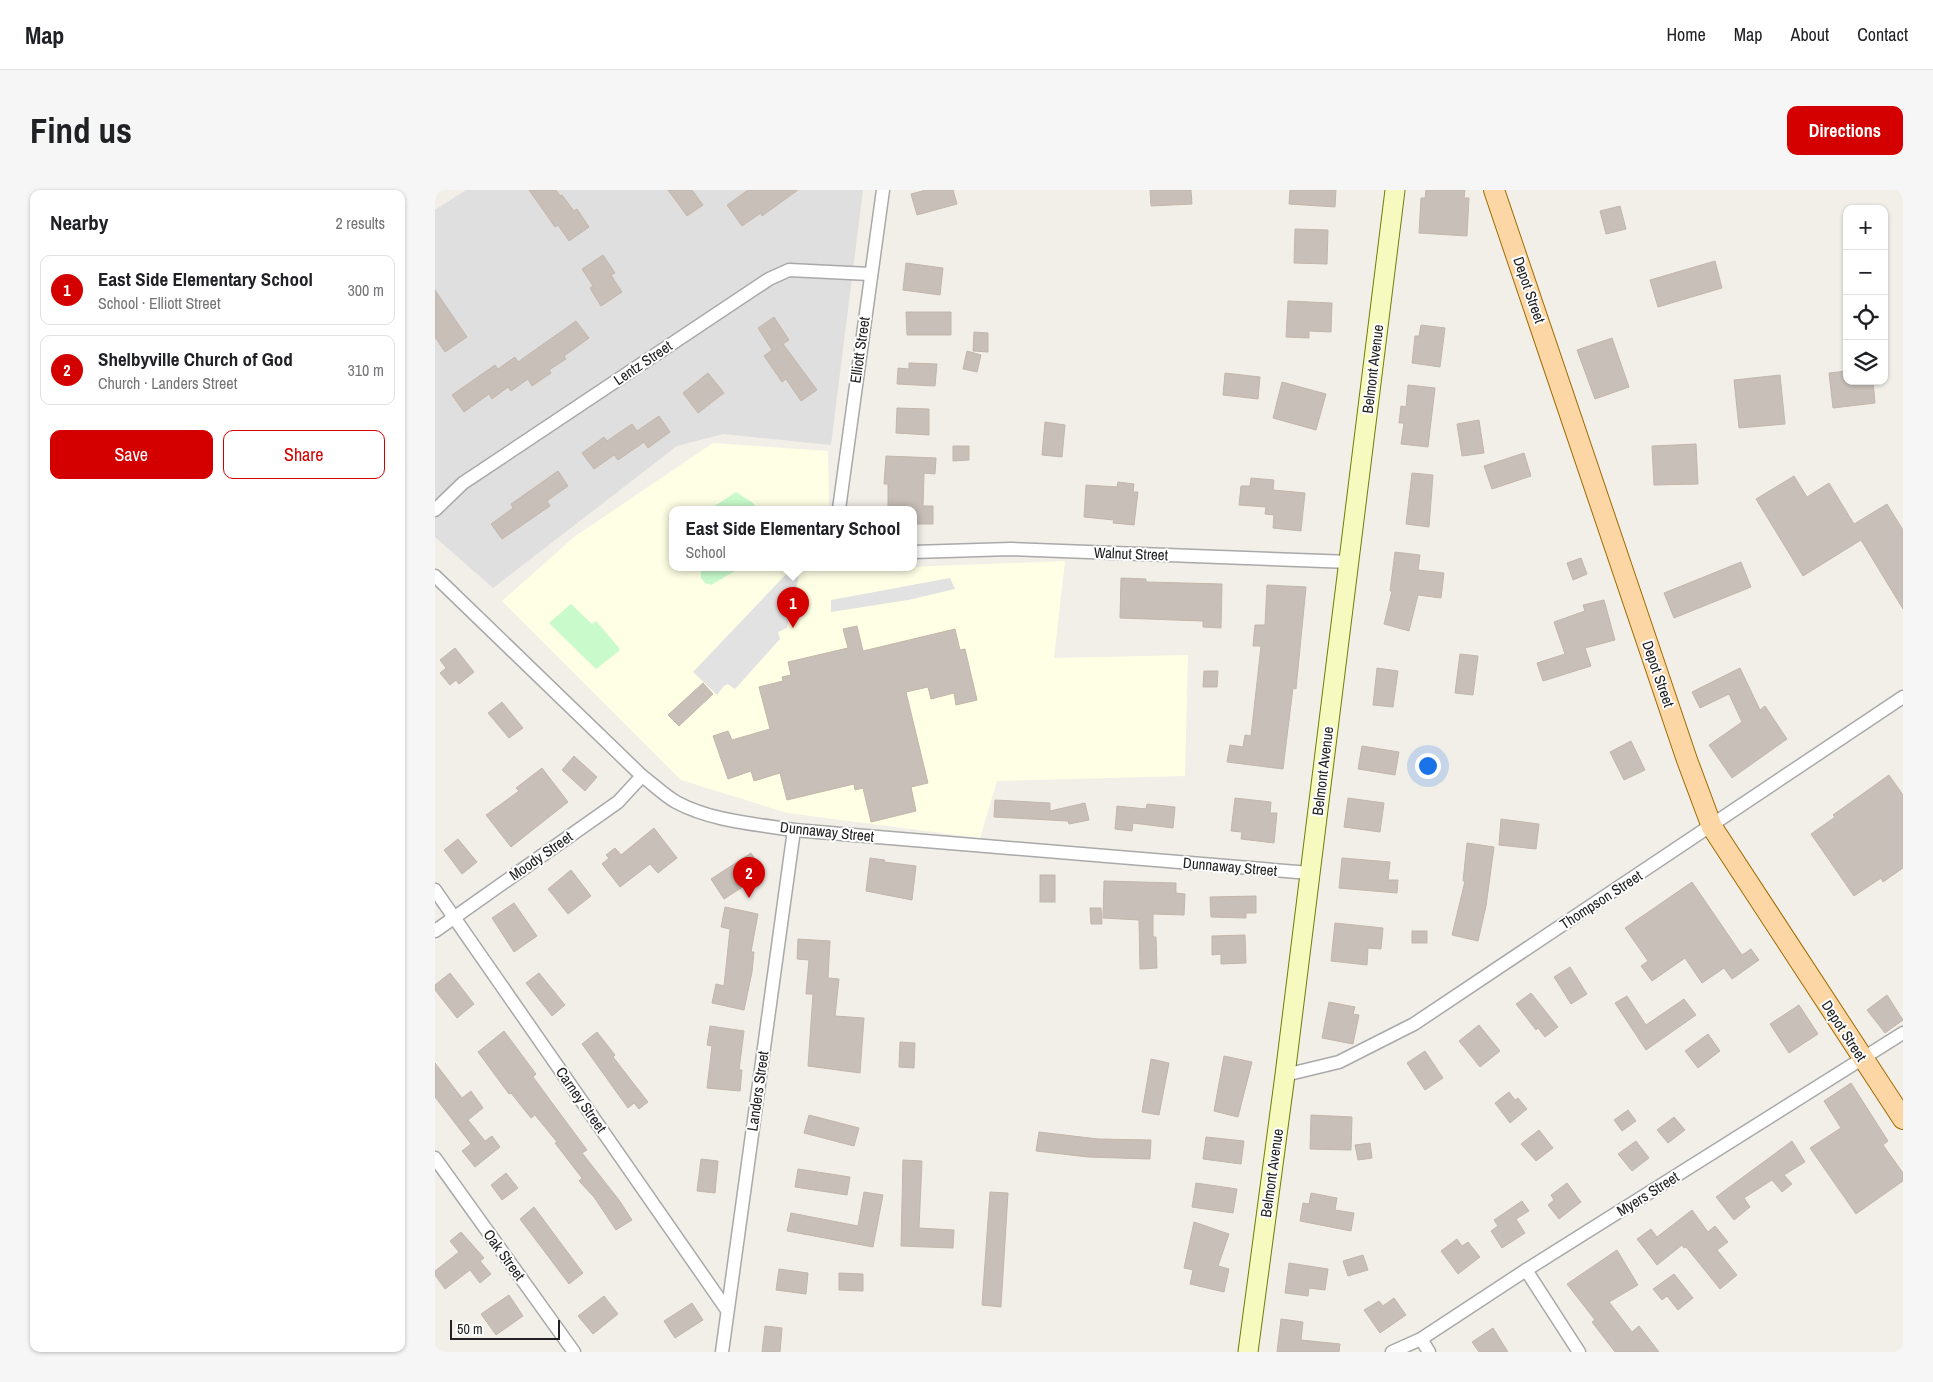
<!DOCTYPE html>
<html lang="en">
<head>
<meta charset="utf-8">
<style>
	:root { --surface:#fff; --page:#f6f6f6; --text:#202124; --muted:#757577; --line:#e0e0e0; --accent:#d40000 }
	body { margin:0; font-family:"Archivo Narrow",sans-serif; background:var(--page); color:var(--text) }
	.controls { position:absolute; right:15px; top:15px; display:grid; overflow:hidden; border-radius:10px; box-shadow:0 1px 4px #0004 }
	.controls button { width:45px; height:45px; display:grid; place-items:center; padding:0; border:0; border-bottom:1px solid var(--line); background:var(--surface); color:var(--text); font:25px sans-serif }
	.scale { position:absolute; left:15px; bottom:12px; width:110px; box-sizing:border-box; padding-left:5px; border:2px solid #222; border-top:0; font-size:14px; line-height:18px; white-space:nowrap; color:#222; -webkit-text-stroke:4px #fff; paint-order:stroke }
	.you { position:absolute; left:992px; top:575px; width:18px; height:18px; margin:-12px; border:4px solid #fff; border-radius:50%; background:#1a73e8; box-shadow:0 0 0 8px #1a73e833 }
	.badge { display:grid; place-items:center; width:32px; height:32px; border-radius:50%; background:var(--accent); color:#fff; font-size:16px; font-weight:700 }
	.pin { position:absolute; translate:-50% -41px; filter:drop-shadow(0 1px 2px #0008) }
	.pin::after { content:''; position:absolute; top:26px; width:18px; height:15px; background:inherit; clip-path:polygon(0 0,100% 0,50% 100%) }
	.popup { position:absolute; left:234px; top:316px; width:248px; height:65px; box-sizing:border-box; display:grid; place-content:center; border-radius:10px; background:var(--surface); filter:drop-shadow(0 1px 4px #0005); font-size:16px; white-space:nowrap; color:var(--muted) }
	.popup b { font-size:19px; color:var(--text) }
	.popup::after { content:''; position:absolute; left:50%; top:100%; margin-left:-10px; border:10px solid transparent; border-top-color:var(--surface) }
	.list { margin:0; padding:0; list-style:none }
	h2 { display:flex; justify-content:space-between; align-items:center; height:65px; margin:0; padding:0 20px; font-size:21px }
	h2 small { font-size:16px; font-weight:400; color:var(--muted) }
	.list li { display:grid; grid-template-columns:32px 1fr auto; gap:15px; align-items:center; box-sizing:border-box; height:70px; margin:0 10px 10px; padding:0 10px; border:1px solid var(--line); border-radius:10px }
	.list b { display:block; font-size:19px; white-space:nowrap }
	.list p { margin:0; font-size:16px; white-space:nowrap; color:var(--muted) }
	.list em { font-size:16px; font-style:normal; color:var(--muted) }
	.actions { display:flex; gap:10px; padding:15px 20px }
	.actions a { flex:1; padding:11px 0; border:1px solid var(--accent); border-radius:10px; text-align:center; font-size:18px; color:var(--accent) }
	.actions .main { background:var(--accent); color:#fff }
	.icon { flex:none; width:28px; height:28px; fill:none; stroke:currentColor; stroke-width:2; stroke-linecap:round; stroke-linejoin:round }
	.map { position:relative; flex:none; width:1468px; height:1162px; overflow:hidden; border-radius:10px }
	header { display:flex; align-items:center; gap:30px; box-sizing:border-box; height:70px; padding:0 25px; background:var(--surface); border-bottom:1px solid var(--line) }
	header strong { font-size:24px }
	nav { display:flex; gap:28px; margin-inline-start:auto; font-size:18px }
	.intro { display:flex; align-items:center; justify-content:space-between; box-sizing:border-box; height:120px; padding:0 30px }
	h1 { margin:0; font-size:35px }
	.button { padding:12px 22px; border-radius:10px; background:var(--accent); color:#fff; font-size:18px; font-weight:700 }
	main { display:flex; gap:30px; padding:0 30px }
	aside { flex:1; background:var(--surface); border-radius:10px; box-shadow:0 1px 4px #0004 }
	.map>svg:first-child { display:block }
	.residential { fill:#e0dfdf }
	.education { fill:#ffffe5 }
	.park { fill:#c8facc }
	.parking { fill:#e2e2e2 }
	.building { fill:#c7bfb8; stroke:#c4b6ab }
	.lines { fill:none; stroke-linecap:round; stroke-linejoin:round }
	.street-casing { stroke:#a9a9a9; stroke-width:15 }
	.secondary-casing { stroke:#707d05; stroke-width:21 }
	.primary-casing { stroke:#a06b00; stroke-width:22 }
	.street { stroke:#fff; stroke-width:12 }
	.secondary { stroke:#f7fabf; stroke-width:19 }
	.primary { stroke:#fcd6a4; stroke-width:20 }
	.labels { text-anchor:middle; stroke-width:4; stroke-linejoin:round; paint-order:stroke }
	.street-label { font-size:15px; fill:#222; stroke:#fff }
</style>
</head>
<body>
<header>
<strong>Map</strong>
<nav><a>Home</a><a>Map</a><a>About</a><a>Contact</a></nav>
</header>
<div class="intro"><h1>Find us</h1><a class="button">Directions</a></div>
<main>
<aside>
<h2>Nearby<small>2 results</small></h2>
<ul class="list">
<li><span class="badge">1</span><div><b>East Side Elementary School</b><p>School · Elliott Street</p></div><em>300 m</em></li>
<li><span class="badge">2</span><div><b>Shelbyville Church of God</b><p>Church · Landers Street</p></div><em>310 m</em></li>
</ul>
<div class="actions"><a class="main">Save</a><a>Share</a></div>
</aside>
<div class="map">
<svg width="1468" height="1162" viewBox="0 0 1468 1162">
	<rect width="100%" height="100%" fill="#f2efe9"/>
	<!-- residential -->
	<path class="residential" d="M31,0H428L396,255L288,244L242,256L58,398L0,347V20Z"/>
	<!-- education -->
	<path class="education" d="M278,253L393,261L394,319H238V377H394L395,380L630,371L619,468L753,465L750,586L562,591L545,648L352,623L246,590L67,411L139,347Z"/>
	<!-- park -->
	<g class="park">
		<path d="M301,302L318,313L322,319H275Z"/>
		<path d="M266,377H307L276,395L270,393L266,388Z"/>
		<path d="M136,414L157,434L161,431L184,458V461L161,479L114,433Z"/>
	</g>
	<!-- parking -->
	<g class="parking">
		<path d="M356,379L364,385L352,438L343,442L345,449L300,499L293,494L289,496L282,505L258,482Z"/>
		<path d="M515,388L520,399L473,410L396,422V410Z"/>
	</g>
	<!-- building -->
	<g class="building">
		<path d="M94,0H121L125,6L127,5L139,21L142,19L154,37L134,51L123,35L120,37Z"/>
		<path d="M233,0H257L268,15L252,26Z"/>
		<path d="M313,0H363L327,26L326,23L307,36L292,15Z"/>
		<path d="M491,0H518L522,14L482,25L476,4Z"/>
		<path d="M715,0H756L757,14L716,16Z"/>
		<path d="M855,0H901L900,17L854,14Z"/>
		<path d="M991,0H1030L1029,8H1034L1032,46L984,43L986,8H990Z"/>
		<path d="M1185,16L1191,39L1171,44L1165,21Z"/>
		<path d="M860,39L893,40L892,74L859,73Z"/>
		<path d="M168,65L180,83L176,85L187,102L166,116L155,98L158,96L147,79Z"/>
		<path d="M1280,71L1287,98L1223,117L1215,90Z"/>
		<path d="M471,73L508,78L505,105L468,100Z"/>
		<path d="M0,100L32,147L10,162L0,147Z"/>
		<path d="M853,111L897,113L896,142L874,141V148L851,147Z"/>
		<path d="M471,122H516V145H472Z"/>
		<path d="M339,127L354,150L348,154L382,200L366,211L351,189L347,192L329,166L337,160L323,138Z"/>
		<path d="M141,131L154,148L129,166L131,169L114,180L116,183L97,196L93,189L76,201L73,197L57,209L54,204L29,222L17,205L60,175L63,179L80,167L83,172Z"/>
		<path d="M986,135L1010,138L1005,177L977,173L980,146H984Z"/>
		<path d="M539,142L553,143V162L538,161Z"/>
		<path d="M1177,148L1194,197L1160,209L1142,160Z"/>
		<path d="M532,161L546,165L542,182L528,179Z"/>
		<path d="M474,173L502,174L500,196L462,194L463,178L474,179Z"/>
		<path d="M1412,181V191H1438L1440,213L1398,218L1394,183Z"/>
		<path d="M273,183L289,203L263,223L248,203Z"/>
		<path d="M790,183L825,187L823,209L788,205Z"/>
		<path d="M1345,185L1350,234L1304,238L1299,190Z"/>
		<path d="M847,192L891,204L881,240L838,228Z"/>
		<path d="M973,195L1000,198L993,257L966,254L969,233H964L966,216L971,217Z"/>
		<path d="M462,218L494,219V245L461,243Z"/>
		<path d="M224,226L235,242L213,258L209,252L183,270L179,265L159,279L147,263L169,247L172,251L197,234L202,241Z"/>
		<path d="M1044,230L1049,263L1027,266L1022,234Z"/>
		<path d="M610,232L630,235L627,267L607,265Z"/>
		<path d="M1261,254L1263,294L1219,295L1217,256Z"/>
		<path d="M518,256H534V270L518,271Z"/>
		<path d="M1089,263L1096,286L1057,299L1049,276Z"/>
		<path d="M451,266L501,268L500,284L489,283L488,316H498V334H478V319H453V294H449Z"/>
		<path d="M123,281L133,296L112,311L115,316L67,349L56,334L78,318L76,314Z"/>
		<path d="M977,283L998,285L994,337L971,334Z"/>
		<path d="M1359,286L1372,307L1394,293L1419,334L1452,314L1468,340V419L1426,350L1368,386L1321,309Z"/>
		<path d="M816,288L839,290L838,300L870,303L866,341L838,338L839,325L830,324L831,317L804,315L806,296H815Z"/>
		<path d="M683,292L699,294L698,302H703L699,335L678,333L679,330L649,327L651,295L682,297Z"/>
		<path d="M960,362L985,365L983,380L1009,383L1006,408L983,405L974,441L949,434L957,401H955Z"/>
		<path d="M1146,368L1152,384L1138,390L1132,373Z"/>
		<path d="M1306,372L1316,397L1239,428L1229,403Z"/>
		<path d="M686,388L711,389V392L787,394L786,438L768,437V431L685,428Z"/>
		<path d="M832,395L871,397L861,499L858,498L848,579L792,572L795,555L808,557L810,545L816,546L826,456H818L820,435H830Z"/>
		<path d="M1169,410L1180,450L1150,458L1156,476L1108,491L1102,473L1130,464L1119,432L1150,421L1148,415Z"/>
		<path d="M422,436L428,461L520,439L525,460L530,459L542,510L521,515L519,503L496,509L493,497L471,502L493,593L476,597L481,621L436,632L428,598L420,600L419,594L352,610L345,583L319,591L316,581L293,589L278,546L293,541L297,550L335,539L324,497L348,491L347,487L356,485L353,472L413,458L408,439Z"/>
		<path d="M20,458L39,482L24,494L21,490L15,495L5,483L11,478L5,470Z"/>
		<path d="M1025,464L1043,466L1038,505L1020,503Z"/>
		<path d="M942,478L963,481L958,517L938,515Z"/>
		<path d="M1305,478L1325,520L1330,516L1352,549L1297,588L1274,555L1307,532L1294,504L1265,518L1257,502Z"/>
		<path d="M769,481H783L782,497H768Z"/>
		<path d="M268,493L278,504L244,536L233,525Z"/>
		<path d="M67,512L88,538L74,548L53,523Z"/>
		<path d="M1196,551L1210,580L1189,590L1175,562Z"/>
		<path d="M927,556L964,562L960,585L923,579Z"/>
		<path d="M139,566L162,587L150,601L127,580Z"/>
		<path d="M107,578L133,612L76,657L51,625L84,601L81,598Z"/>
		<path d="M1454,585L1468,605V678L1448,692L1446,688L1419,706L1376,644L1400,627L1398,625Z"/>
		<path d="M800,608L836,612L835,623H842L839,653L806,649L807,642L796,641Z"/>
		<path d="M913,608L949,613L945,642L909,637Z"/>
		<path d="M560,610L615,613V621L650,613L654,630L634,634L633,631L559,627Z"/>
		<path d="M712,614L740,617L738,638L698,633L697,641L680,639L682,616L711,619Z"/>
		<path d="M1066,629L1104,634L1101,659L1064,655Z"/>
		<path d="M219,638L242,668L223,683L215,674L185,697L167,674L174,668L171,665L180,658L186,665Z"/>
		<path d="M23,649L42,672L27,684L9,660Z"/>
		<path d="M1032,653L1059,657L1051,716L1043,751L1017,745L1030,691H1028Z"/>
		<path d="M316,663L329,683L289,709L276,689Z"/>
		<path d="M435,668L450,670L449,672L481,676L477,710L431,701Z"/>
		<path d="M907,668L955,672L953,690H963L962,703L904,698Z"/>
		<path d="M136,680L156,706L133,724L113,699Z"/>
		<rect x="605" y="685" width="15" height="27"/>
		<path d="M669,691L741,693V703L750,704L749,725L718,724V747H721L722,778L705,779L704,730L668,728Z"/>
		<path d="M1257,692L1307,765L1316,759L1324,770L1297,789L1289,778L1267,793L1250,768L1217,791L1206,776L1213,771L1190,738Z"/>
		<path d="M821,706V723H811V728L776,727L775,707Z"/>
		<path d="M79,713L102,746L79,762L57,728Z"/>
		<path d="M290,717L323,724L316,762H319L317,782L309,820L277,813L281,794L289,796L295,739L286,737Z"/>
		<path d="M655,718H666L667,734H656Z"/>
		<path d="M900,733L948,738L946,759L933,758L932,775L896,771Z"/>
		<rect x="977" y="741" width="15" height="12"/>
		<path d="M810,745L811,773L786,774V764L777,765V746Z"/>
		<path d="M363,749L395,751L393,788L404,789L400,826L429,828L425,883L373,876L378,804H371L374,770L362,769Z"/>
		<path d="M1135,777L1152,804L1136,814L1119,787Z"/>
		<path d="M15,783L39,814L22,828L0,800V795Z"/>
		<path d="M104,783L130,815L117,826L91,793Z"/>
		<path d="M1096,803L1123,837L1110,847L1103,838L1101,840L1081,814Z"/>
		<path d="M1452,805L1468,830L1450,843L1432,820Z"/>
		<path d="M1192,806L1211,835L1249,809L1261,825L1211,860L1180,813Z"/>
		<path d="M894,812L920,817L918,824L924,825L918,854L887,848Z"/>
		<path d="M1364,815L1383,844L1354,863L1335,834Z"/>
		<path d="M1044,835L1065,861L1045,877L1024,851Z"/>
		<path d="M275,836L309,841L304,880H307L305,901L272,898L277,856L272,855Z"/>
		<path d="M69,841L101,884L98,887L152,960L147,963L184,1010L197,1030L181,1040L159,1007L144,991L147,988L120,953L122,952L100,925L96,928L76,903L74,904L43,862Z"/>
		<path d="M162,842L180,865L178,867L213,912L204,919L199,913L193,918L147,854Z"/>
		<path d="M1273,844L1285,861L1263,878L1250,861Z"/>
		<path d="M465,852L480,853L479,878L464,877Z"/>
		<path d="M990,861L1008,888L990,900L972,873Z"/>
		<path d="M789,866L817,872L803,927L779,921Z"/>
		<path d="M716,869L734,873L724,925L707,922Z"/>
		<path d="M0,873L27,908L36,901L48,918L33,930L50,951L57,946L65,957L40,977L27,961L36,954L0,907Z"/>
		<path d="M1416,893L1453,951L1448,955L1468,983V991L1421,1024L1375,958L1406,938L1389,911Z"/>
		<path d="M1074,902L1080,910L1083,908L1092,919L1075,933L1060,913Z"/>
		<path d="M1193,920L1201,931L1187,941L1179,930Z"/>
		<path d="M374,925L424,938L419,956L369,943Z"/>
		<path d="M876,925L917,927L916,960L875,959Z"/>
		<path d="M1239,927L1250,940L1233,953L1222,940Z"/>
		<path d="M1104,940L1118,958L1101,971L1086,954Z"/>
		<path d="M604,942L663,949L716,950L715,969L653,967L601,961Z"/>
		<path d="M771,947L809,951L806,974L768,969Z"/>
		<path d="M1201,951L1214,968L1197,981L1183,964Z"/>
		<path d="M1357,951L1370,972L1349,985L1357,994L1347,1002L1337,990L1309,1008L1315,1017L1299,1030L1281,1007Z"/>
		<path d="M935,953L937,968L923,970L920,955Z"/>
		<path d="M266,969L283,971L280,1003L262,1001Z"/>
		<path d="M468,970L487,971L484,1038L519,1040L518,1058L466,1056Z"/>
		<path d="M363,979L415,987L412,1005L360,997Z"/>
		<path d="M71,983L83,998L67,1010L56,995Z"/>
		<path d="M761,993L802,999L798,1023L757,1017Z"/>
		<path d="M1132,993L1146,1012L1124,1029L1113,1015L1119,1010L1116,1005Z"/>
		<path d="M429,1002L448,1005L438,1057L352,1041L356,1023L423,1036Z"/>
		<path d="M555,1002L573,1003L566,1117L547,1115Z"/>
		<path d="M876,1003L902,1008L900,1020L919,1023L916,1041L865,1031L868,1013L874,1014Z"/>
		<path d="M1087,1011L1094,1021L1081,1029L1090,1043L1067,1058L1056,1041L1063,1036L1059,1030Z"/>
		<path d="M99,1017L148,1083L134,1094L85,1029Z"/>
		<path d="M1257,1020L1273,1042L1280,1036L1293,1052L1282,1060L1302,1085L1285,1099L1251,1057L1249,1058L1247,1055L1222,1075L1202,1049L1216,1039L1222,1047Z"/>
		<path d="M759,1032L794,1044L783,1076L794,1079L789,1102L755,1094L758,1080L749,1078Z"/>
		<path d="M26,1042L49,1068L45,1071L56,1084L45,1093L35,1080L10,1099L0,1085V1081L24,1062L15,1051Z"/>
		<path d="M1022,1049L1027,1056L1033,1052L1045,1067L1023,1084L1006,1061Z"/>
		<path d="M1182,1060L1203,1095L1174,1112L1197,1142L1204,1136L1224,1162H1180L1157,1132L1160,1130L1132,1094Z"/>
		<path d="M928,1065L933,1080L913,1086L908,1071Z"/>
		<path d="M854,1073L893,1079L890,1100L874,1098L873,1106L850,1103Z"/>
		<path d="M344,1079L373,1083L371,1104L341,1100Z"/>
		<path d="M404,1083L428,1084V1101L404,1100Z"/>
		<path d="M1239,1084L1258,1108L1243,1120L1232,1106L1227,1110L1218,1099Z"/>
		<path d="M74,1105L88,1126L61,1145L46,1124Z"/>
		<path d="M169,1106L183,1124L158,1144L143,1126Z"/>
		<path d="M959,1108L971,1125L945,1143L929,1120L944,1111L948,1116Z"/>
		<path d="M257,1113L268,1130L240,1148L229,1131Z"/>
		<path d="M846,1129L868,1132L866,1150L905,1154L904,1162H842Z"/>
		<path d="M330,1136L347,1138L345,1162H327Z"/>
		<path d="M1058,1138L1073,1162H1044L1037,1152Z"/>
	</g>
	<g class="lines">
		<!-- street casing -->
		<g class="street-casing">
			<g id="street">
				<path d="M404,319L448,0"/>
				<path d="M0,320L28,293L334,89L354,80L435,84"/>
				<path d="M478,362L576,359L915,372"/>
				<path d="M0,386L207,586C218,594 229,605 241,612C276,631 320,634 359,640L875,683"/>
				<path d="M0,700L292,1120"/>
				<path d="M0,741L183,612L207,586"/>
				<path d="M850,885L904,872L979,834L1468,507"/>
				<path d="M0,968L139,1162"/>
				<path d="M1091,1080L1144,1162"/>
				<path d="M986,1149L994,1162"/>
				<path d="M287,1162L359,640"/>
				<path d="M957,1162L986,1149L1091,1080L1468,843"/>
			</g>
		</g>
		<!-- secondary casing -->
		<g class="secondary-casing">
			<path id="secondary" d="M813,1162L850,885L960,0"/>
		</g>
		<!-- primary casing -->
		<g class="primary-casing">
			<path id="primary" d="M1059,0L1252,570L1277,637L1468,929"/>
		</g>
		<!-- street -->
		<use href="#street" class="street"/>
		<!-- secondary -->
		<use href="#secondary" class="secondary"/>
		<!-- primary -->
		<use href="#primary" class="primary"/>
	</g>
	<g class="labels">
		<!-- street labels -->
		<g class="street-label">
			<text transform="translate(1094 100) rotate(71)" y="5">Depot Street</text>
			<text transform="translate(425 160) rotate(-82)" y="5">Elliott Street</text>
			<text transform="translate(208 173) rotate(-34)" y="5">Lentz Street</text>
			<text transform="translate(938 179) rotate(-83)" y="5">Belmont Avenue</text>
			<text transform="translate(696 364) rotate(2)" y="5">Walnut Street</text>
			<text transform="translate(1223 484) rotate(71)" y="5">Depot Street</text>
			<text transform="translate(888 581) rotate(-83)" y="5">Belmont Avenue</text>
			<text transform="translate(392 642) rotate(6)" y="5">Dunnaway Street</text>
			<text transform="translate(106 666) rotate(-35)" y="5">Moody Street</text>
			<text transform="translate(795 677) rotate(5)" y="5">Dunnaway Street</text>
			<text transform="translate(1166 710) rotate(-33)" y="5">Thompson Street</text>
			<text transform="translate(1409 841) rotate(57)" y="5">Depot Street</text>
			<text transform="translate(323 901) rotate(-82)" y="5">Landers Street</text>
			<text transform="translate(146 910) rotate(55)" y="5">Carney Street</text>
			<text transform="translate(837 983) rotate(-82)" y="5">Belmont Avenue</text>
			<text transform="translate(1213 1004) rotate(-32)" y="5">Myers Street</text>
			<text transform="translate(69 1065) rotate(54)" y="5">Oak Street</text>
		</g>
	</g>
</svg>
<div class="controls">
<button>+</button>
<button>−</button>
<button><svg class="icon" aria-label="locate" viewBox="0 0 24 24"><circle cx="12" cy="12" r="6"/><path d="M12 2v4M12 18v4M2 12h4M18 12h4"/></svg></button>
<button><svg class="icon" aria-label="layers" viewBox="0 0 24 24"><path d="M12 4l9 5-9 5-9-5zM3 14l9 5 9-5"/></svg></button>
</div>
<div class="scale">50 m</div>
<div class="you"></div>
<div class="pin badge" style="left:358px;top:438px">1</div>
<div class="popup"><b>East Side Elementary School</b>School</div>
<div class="pin badge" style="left:314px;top:708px">2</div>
</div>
</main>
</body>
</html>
